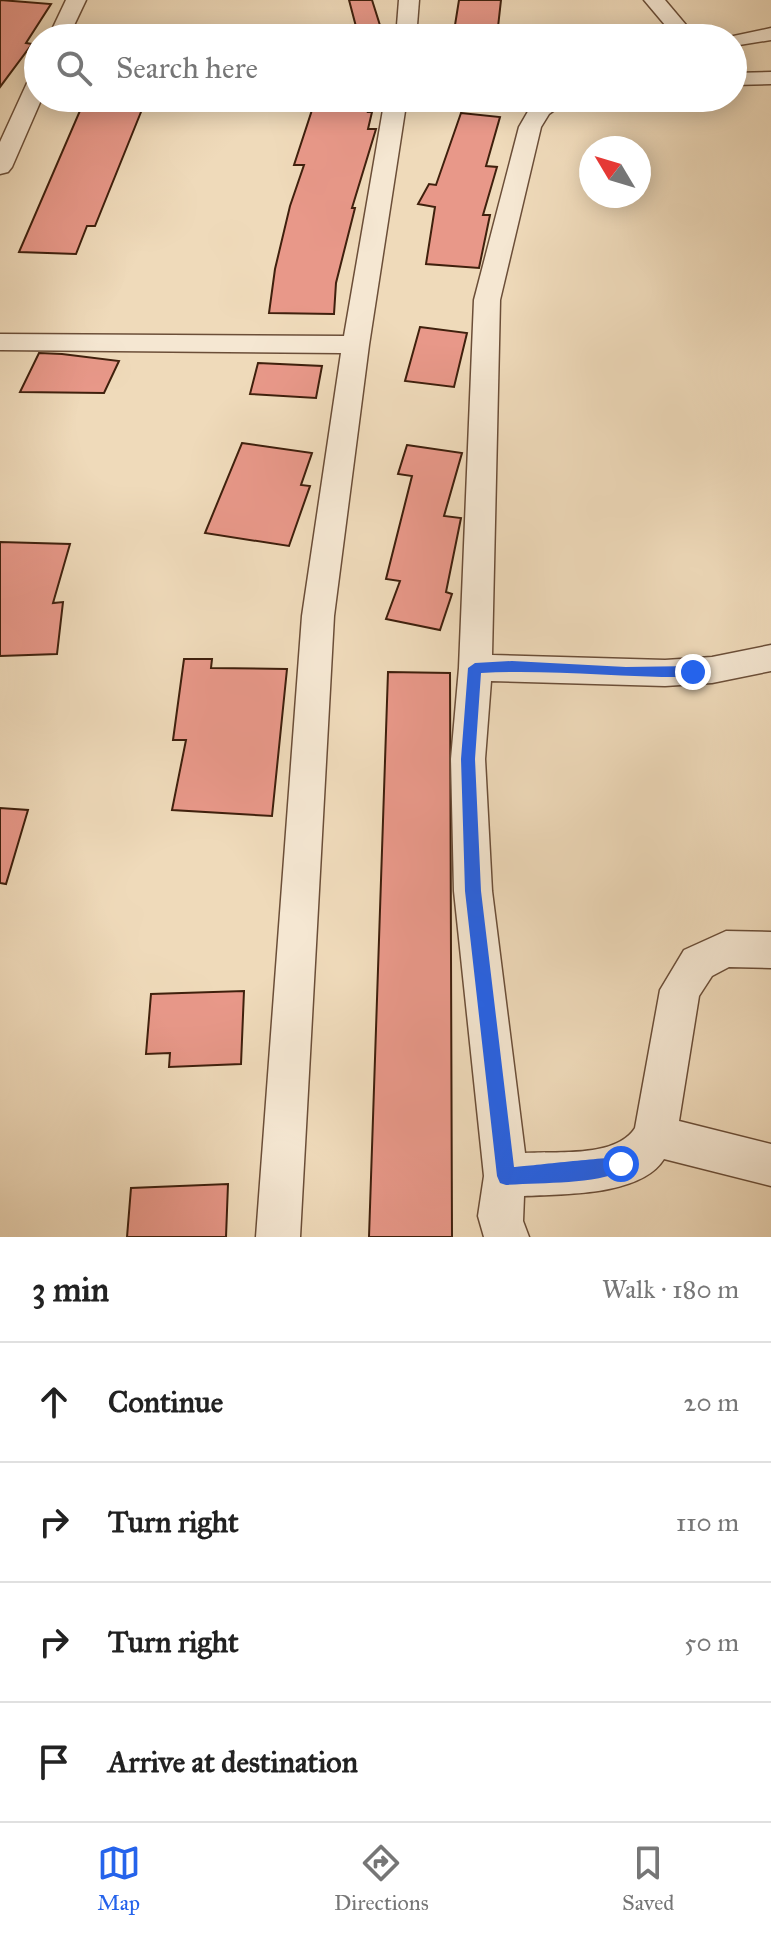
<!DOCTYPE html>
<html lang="en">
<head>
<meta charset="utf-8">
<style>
	:root { --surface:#fff; --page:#f6f6f6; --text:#222; --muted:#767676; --line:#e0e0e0; --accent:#2563eb }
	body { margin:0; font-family:"IM FELL Great Primer",serif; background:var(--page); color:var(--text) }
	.compass { position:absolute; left:579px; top:136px; width:72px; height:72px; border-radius:50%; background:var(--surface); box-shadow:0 4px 20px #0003; rotate:308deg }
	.stop { position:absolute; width:24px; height:24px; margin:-18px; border:6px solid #2563eb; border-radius:50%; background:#fff }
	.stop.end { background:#2563eb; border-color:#fff; box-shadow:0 2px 8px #0008 }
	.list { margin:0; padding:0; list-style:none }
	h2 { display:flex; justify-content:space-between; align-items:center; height:104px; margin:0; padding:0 32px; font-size:34px }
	h2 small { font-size:26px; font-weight:400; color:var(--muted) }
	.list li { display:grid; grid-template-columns:52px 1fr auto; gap:24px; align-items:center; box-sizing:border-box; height:120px; padding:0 32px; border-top:2px solid var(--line) }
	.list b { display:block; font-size:30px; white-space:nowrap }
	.list em { font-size:26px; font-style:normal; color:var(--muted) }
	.icon { flex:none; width:44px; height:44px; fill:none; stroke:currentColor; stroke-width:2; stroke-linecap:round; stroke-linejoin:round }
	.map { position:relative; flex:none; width:771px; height:1237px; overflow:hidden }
	.search { position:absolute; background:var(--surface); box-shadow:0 4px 20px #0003; left:24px; right:24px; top:24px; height:88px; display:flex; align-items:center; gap:20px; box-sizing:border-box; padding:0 28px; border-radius:44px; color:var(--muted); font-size:30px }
	.sheet { height:584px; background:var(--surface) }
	nav { display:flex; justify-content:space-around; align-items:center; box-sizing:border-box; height:112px; border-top:2px solid var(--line); background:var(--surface); font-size:22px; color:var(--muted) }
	nav a { display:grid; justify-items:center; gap:4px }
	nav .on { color:var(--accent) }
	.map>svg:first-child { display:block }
	.building { fill:#e89889; stroke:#3f200d; stroke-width:2 }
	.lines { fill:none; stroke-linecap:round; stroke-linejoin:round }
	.minor-casing { stroke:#6b4e38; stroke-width:3 }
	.minor { fill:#f5e7d2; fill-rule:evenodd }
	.route { fill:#2563eb }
</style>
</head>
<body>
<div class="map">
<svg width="771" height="1237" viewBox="0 0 771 1237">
	<rect width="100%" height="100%" fill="#efdaba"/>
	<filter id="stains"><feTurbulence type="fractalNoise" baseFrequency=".0025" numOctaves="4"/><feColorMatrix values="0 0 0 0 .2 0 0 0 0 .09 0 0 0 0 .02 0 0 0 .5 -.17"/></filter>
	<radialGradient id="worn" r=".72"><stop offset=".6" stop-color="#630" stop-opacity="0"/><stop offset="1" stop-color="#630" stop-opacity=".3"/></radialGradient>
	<!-- building -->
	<g class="building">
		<path d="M0,0L51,4L26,43L32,44L0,87Z"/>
		<path d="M349,0H372L384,38H359Z"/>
		<path d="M459,0H501L498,27L455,25Z"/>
		<path d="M321,98H373L368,112H372L368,129H376L352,208H355L336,283L334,314L269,313L275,269L290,206L304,165H294L313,107L317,108Z"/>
		<path d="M85,99L145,102L95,226H87L76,254L19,252Z"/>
		<path d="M461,113L500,117L486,166L497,167L483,215H490L479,268L426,264L435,207L418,204L429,184L436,185Z"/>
		<path d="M420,327L467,333L454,387L405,381Z"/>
		<path d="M39,353L62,354L119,361L104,393L20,392Z"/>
		<path d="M258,363L322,366L316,398L250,394Z"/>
		<path d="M242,443L312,453L301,485L310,486L289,546L205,533Z"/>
		<path d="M407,445L462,453L444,516L461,518L446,592L452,594L440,630L386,619L400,581L386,579L412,476L398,474Z"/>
		<path d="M0,542L70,544L53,603L63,602L57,654L0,656Z"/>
		<path d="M184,659H212L211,668L287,669L272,816L172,810L186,740H173Z"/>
		<path d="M388,672L450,673L452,1237H369Z"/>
		<path d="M0,808L28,810L6,884L0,883Z"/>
		<path d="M244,991L241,1064L169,1067L170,1053L146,1054L151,994Z"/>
		<path d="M228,1184L226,1237H127L131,1188Z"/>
	</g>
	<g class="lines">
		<!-- minor casing -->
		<g class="minor-casing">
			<g id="minor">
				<path d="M66,0H86L68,38H48Z"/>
				<path d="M399,0H419L416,38H396Z"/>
				<path d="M644,0H665L697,38H676Z"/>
				<path d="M771,28V40L733,46V38H724Z"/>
				<path d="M771,72V84L733,85V73Z"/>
				<path d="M38,77V98H42L12,167L8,172L0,174V142L27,83Z"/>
				<path d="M385,98H407L369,345L334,616L300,1237H256L302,616L341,353L0,350V334L344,336Z"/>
				<path d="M542,98H571L549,114L541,127L500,300L492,655L665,660L712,657L771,645V671L712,683L665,686L491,681L485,759L492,891L525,1153C557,1151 616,1158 635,1128L660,990L684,950L726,931L771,932V968L729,967L712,976L699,996L679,1121L771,1144V1186L664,1159C641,1196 563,1194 524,1196L523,1221L529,1237H484L478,1216L484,1176L454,891L451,759L459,668L474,300L519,127L530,108Z"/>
			</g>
		</g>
		<!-- minor -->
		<use href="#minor" class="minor"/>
	</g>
	<!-- route -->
	<path class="route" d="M512,661L626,667L693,666L700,672L693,677C623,678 551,669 481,673L475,759L481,891L514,1167C530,1166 620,1155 627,1158L630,1164L627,1170C591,1185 545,1182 506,1185L500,1183L497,1176L465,891L461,759L468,668L475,663Z"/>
	<rect width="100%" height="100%" filter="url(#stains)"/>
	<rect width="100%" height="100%" fill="url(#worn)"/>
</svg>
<svg class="compass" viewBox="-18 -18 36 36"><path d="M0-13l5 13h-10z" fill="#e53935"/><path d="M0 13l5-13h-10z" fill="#767676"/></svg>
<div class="stop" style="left:621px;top:1164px"></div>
<div class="stop end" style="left:693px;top:672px"></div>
<div class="search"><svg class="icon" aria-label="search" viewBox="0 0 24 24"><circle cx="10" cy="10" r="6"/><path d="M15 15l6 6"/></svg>Search here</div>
</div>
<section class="sheet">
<h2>3 min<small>Walk · 180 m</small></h2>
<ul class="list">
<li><svg class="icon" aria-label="ahead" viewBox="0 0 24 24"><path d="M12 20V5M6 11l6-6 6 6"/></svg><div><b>Continue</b></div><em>20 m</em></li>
<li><svg class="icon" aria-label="right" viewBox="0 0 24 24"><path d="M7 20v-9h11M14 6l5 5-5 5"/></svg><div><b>Turn right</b></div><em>110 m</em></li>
<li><svg class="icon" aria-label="right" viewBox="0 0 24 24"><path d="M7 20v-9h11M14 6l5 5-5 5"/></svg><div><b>Turn right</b></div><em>50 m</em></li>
<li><svg class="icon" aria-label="arrive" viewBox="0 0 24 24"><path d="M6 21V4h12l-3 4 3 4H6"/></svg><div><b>Arrive at destination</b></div></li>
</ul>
</section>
<nav>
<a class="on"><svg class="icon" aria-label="map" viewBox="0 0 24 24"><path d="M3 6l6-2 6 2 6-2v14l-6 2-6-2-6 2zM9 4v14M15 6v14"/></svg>Map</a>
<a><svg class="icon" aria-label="directions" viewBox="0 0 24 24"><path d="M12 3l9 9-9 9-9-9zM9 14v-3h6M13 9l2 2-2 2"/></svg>Directions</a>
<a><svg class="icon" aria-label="saved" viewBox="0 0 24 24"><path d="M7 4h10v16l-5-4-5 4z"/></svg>Saved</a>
</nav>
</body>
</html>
